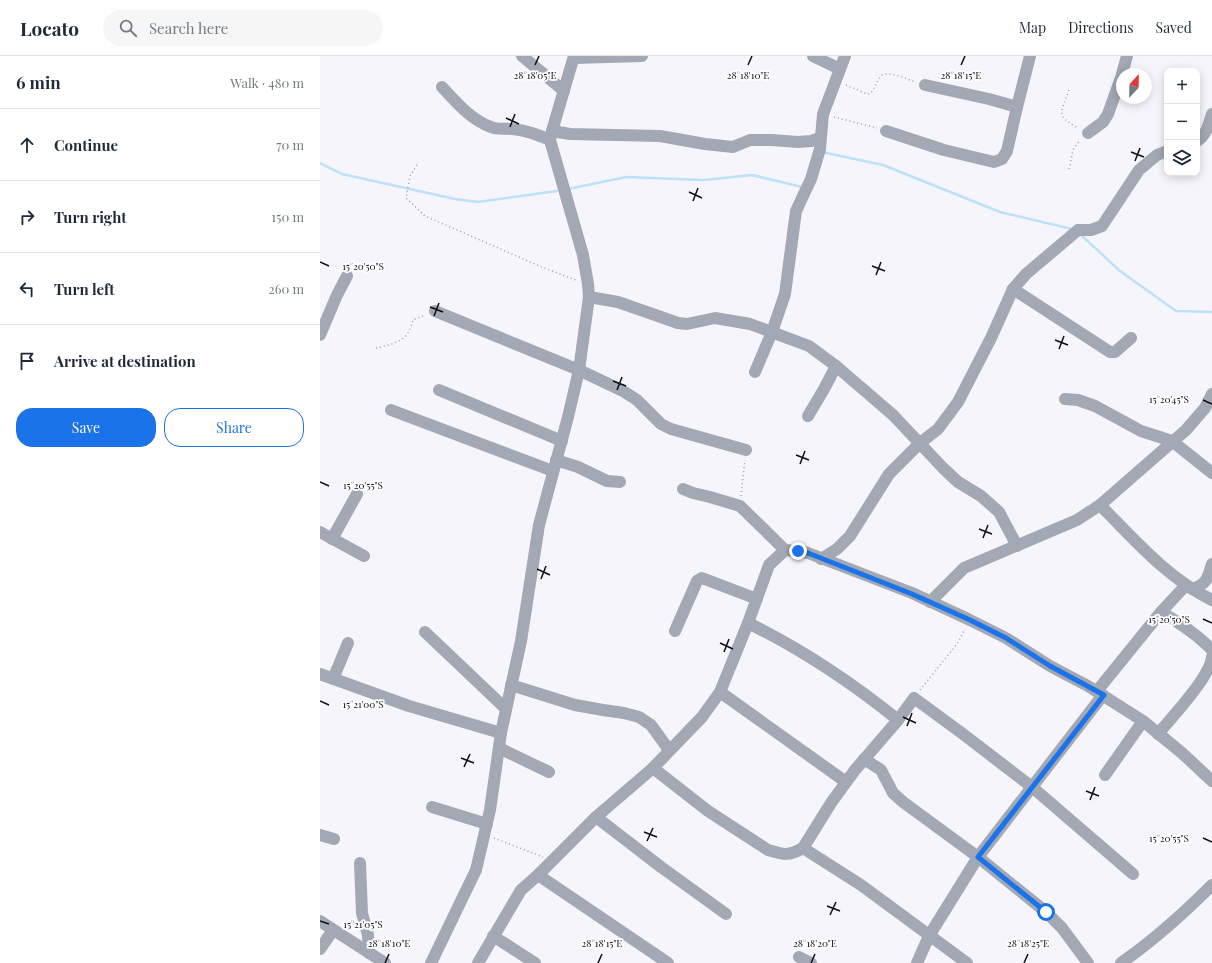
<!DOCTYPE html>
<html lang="en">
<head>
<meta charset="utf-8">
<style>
	:root { --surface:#fff; --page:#f6f6f7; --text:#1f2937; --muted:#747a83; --line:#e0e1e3; --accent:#1a73e8 }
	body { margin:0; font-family:"Playfair Display",serif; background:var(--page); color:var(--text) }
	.controls { position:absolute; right:12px; top:12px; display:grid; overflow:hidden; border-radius:8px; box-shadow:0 2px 10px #0003 }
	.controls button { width:36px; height:36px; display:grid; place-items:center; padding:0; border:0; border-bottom:1px solid var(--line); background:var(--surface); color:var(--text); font:20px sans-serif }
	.compass { position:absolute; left:796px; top:12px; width:36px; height:36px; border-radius:50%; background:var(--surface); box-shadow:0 2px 10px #0003; rotate:22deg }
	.stop { position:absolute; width:12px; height:12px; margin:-9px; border:3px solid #1a73e8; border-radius:50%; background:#fff }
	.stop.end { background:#1a73e8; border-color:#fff; box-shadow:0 1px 4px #0008 }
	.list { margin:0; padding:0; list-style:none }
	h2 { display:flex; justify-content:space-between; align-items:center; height:52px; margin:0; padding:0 16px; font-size:17px }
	h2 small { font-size:13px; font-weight:400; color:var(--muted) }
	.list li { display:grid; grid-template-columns:26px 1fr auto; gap:12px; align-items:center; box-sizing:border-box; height:72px; padding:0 16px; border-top:1px solid var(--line) }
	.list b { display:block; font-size:15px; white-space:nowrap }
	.list em { font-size:13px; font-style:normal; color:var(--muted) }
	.actions { display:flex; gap:8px; padding:12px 16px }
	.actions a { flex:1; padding:9px 0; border:1px solid var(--accent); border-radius:16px; text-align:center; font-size:14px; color:var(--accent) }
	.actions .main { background:var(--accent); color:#fff }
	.icon { flex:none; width:22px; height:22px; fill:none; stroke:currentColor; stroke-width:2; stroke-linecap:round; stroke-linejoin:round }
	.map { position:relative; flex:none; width:892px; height:907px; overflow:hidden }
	header { display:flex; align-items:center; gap:24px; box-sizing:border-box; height:56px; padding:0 20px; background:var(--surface); border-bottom:1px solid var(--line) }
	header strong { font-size:19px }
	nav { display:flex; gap:22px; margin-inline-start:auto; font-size:14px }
	.search { width:280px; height:36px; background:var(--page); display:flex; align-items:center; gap:10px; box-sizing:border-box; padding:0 14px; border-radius:22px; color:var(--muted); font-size:15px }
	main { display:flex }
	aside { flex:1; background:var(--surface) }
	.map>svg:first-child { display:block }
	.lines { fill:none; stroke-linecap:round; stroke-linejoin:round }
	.stream { stroke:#bce1f8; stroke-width:2.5 }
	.path { stroke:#9f9da5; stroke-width:1.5; stroke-dasharray:1 3; stroke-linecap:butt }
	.minor { stroke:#a2a8b4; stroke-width:12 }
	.route { stroke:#1a73e8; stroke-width:5 }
	.ticks { fill:none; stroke:#0f0d17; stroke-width:1.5 }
	.ticks-label { font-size:10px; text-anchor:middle; fill:#0f0d17; stroke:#fff; stroke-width:3.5; stroke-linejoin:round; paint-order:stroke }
</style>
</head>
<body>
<header>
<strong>Locato</strong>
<div class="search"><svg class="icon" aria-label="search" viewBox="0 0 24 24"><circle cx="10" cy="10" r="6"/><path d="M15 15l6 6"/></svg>Search here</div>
<nav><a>Map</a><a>Directions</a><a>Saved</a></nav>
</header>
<main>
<aside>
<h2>6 min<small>Walk · 480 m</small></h2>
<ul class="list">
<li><svg class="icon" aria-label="ahead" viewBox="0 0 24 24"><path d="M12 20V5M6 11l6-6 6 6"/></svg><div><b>Continue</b></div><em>70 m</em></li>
<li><svg class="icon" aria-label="right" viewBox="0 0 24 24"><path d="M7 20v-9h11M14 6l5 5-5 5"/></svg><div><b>Turn right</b></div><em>150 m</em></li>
<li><svg class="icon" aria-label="left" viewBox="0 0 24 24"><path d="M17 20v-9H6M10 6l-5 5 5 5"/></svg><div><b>Turn left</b></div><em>260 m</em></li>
<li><svg class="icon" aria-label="arrive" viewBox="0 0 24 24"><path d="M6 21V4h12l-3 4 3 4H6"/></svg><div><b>Arrive at destination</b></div></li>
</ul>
<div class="actions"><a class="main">Save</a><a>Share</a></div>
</aside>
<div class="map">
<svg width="892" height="907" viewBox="0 0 892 907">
	<rect width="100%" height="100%" fill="#f7f5fc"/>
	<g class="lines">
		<!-- stream -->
		<g class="stream">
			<path d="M502,96L563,109L680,156L752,173"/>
			<path d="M0,107L22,118L135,143L158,146L237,135"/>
			<path d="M248,133L306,121L384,124L432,119L482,131"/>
			<path d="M760,178L800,215L856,255L892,256"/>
		</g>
		<!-- path -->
		<g class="path">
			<path d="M526,29L547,38H550C555,32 556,27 560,21C565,13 587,23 595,26"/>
			<path d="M749,34C741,57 735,59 758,72"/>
			<path d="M514,61L557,72"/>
			<path d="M97,109L90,120L86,142L105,160L224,212L256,224"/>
			<path d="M749,113L753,94L760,84"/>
			<path d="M56,292C66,290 83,286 88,277C90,273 92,268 93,264L106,259"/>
			<path d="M421,440L425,404"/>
			<path d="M600,634L637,588L645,573"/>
			<path d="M174,782L223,801"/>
		</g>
		<!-- minor -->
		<g class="minor">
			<path d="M202,0L244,35"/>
			<path d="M493,0L520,13"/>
			<path d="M254,2L322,0"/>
			<path d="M802,18L807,0"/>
			<path d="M605,29L669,43L697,51"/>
			<path d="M122,31C136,46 151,64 171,71C178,74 185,72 192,73C206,74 218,79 230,84"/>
			<path d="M232,75L250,78L340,80L385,88L413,91L430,84H452L478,86L491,85L500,82"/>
			<path d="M566,75L624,94L674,106L682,103L687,95L697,51L710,0"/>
			<path d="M768,77L783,66L788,58L802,19"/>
			<path d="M877,85C886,80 889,68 892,58"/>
			<path d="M693,233L790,296H795L811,282"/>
			<path d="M269,241L298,246L358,267L367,268L395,262L430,268L489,290L516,310L573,359L623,412L638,426L661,440L679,456L697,490"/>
			<path d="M115,255L259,314L303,335L317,344L341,368L351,373L426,394"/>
			<path d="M0,279L17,239L27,220"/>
			<path d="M435,316L452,276L465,238L476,155L491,123L500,93L503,58L525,0"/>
			<path d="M119,334L242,385"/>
			<path d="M745,343L758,344L775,350L821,375L852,385L892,417"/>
			<path d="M71,354L233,415"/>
			<path d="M488,360L504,333L516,310"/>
			<path d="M236,404L258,411L287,425L300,426"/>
			<path d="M363,433L373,437L390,441L420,450L465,494"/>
			<path d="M780,449C814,483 848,523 892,544"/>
			<path d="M0,476L44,500"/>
			<path d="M12,483L37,438"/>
			<path d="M501,503L517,493L530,480L569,418L600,387L618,373L638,346L671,282L693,233L706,218L758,174H771L782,170L819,114L837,99L847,95"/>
			<path d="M872,533C887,528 888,522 892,508"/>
			<path d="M610,546L644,512L757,464L780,449L866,374L885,352L892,338"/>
			<path d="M841,556C860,567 877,578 892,594"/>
			<path d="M428,567C481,593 531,626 578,664"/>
			<path d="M355,575L377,525L382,522L437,543"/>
			<path d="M105,576L185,652"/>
			<path d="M0,618L89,650L181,677"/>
			<path d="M13,623L28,587"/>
			<path d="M191,629L255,649L283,654L304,657L319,661L331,669L349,694"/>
			<path d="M777,635L841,556L866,529"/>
			<path d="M400,636L526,726"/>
			<path d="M838,678C852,661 890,621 892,601"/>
			<path d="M179,692L229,716"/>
			<path d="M544,703L561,714L573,737L583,746L658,801L726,856L742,872L768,907"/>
			<path d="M333,712L388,755L448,794C464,799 469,800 483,792L541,829L647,907"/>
			<path d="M785,719L823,665"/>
			<path d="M112,751L167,768"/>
			<path d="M276,761L341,811L406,858"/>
			<path d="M0,779L14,783"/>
			<path d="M483,792L511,747L535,714L578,664L594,642L643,678L712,731L813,818"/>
			<path d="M40,807L42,857L48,879L49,897"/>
			<path d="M218,819L348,907"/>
			<path d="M0,865L65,907"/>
			<path d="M173,880L215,907"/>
			<path d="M0,893L13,874"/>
			<path d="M479,901L491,907"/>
			<path d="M111,907L156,814L170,754L181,677L201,585L219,469L248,361L259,314L269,241L268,228L263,199L230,84L232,75L254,0"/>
			<path d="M158,907L201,834L218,819L276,761L333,712L382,661L400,636L428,567L449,509L465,494L477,495L488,497L592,537L650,564L686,582L730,610L768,630L823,665L862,697L892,725"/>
			<path d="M597,907L609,880L658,801L783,639"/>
			<path d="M801,907C834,884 863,858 892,829"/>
		</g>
	</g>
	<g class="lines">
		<!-- route -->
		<path class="route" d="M478,495L488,497L592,538L650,564L686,582L730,610L784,639L658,801L726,856"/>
	</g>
	<!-- ticks -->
	<path class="ticks" d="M215,9L219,0M428,9L432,0M641,9L645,0M186,62L199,68M190,71L195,58M811,96L824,101M815,105L820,92M369,136L382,142M373,145L378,132M0,206L9,210M552,210L565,215M556,219L561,206M110,251L123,256M114,260L119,247M735,284L748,289M739,293L744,280M293,325L306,330M297,334L302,321M883,344L892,348M476,399L489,404M480,408L485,395M0,426L9,430M659,473L672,478M663,482L668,469M217,513L230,519M221,523L226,510M883,563L892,567M400,587L413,593M404,596L409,583M0,645L9,649M583,661L596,667M587,670L592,657M141,702L154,707M144,711L150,698M766,735L779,740M770,744L775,731M324,776L337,781M883,782L892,786M327,785L333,772M507,850L520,855M510,859L516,846M0,865L9,868M65,907L69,898M278,907L282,898M491,907L495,898M704,907L708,898"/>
	<g class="ticks-label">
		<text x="428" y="23">28°18'10"E</text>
		<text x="641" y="23">28°18'15"E</text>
		<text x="215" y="23">28°18'05"E</text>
		<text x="43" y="214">15°20'50"S</text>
		<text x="849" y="347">15°20'45"S</text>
		<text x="43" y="433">15°20'55"S</text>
		<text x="849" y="567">15°20'50"S</text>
		<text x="43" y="652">15°21'00"S</text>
		<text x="849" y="786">15°20'55"S</text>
		<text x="43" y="872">15°21'05"S</text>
		<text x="69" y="891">28°18'10"E</text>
		<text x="282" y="891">28°18'15"E</text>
		<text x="495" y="891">28°18'20"E</text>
		<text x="708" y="891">28°18'25"E</text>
	</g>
</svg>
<div class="controls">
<button>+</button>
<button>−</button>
<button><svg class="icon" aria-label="layers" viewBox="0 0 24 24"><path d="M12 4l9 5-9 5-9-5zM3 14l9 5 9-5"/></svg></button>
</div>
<svg class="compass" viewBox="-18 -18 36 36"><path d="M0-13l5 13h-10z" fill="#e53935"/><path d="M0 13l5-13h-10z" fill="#747a83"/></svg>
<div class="stop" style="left:726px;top:856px"></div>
<div class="stop end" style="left:478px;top:495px"></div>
</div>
</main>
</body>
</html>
